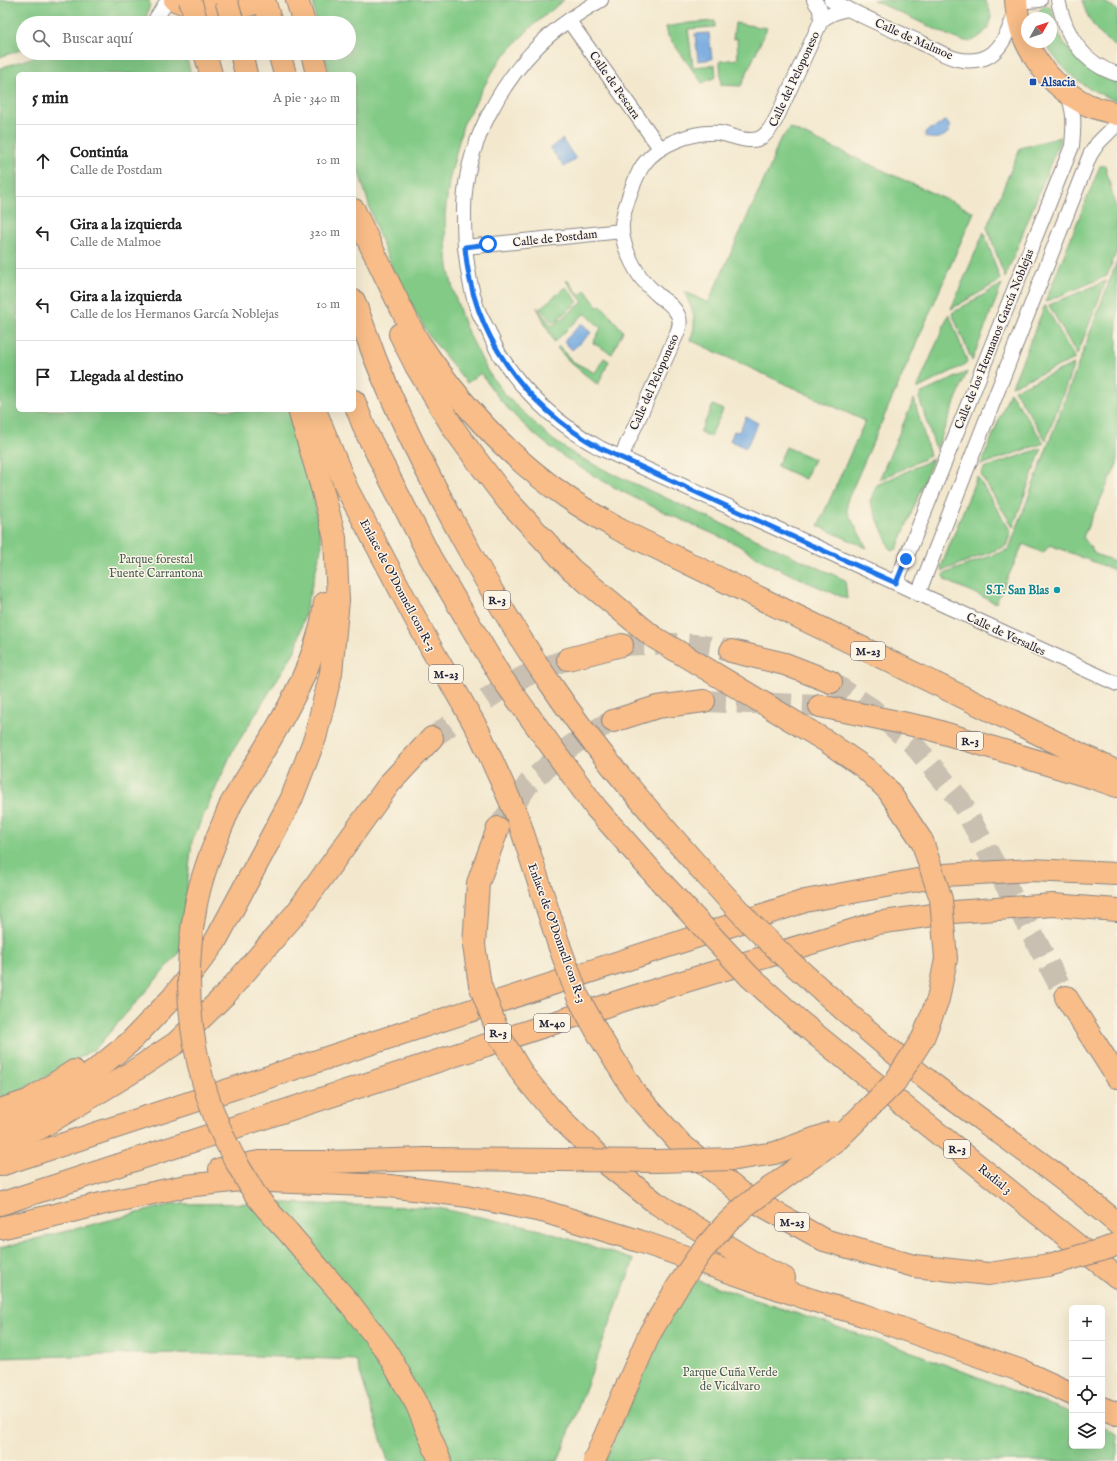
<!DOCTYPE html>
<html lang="es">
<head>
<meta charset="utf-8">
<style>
	:root { --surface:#fff; --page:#f6f6f6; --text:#222; --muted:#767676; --line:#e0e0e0 }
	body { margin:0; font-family:"IM FELL English",serif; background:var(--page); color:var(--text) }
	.controls { position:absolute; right:12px; bottom:12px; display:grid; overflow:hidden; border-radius:6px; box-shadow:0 4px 16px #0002 }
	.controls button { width:36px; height:36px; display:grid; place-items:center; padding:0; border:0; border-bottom:1px solid var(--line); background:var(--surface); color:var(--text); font:20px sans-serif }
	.compass { position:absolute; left:1021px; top:12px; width:36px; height:36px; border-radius:50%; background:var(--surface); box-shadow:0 4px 16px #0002; rotate:50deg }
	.stop { position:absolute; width:12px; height:12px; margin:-9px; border:3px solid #1a73e8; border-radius:50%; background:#fff }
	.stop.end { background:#1a73e8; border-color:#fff; box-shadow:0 1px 4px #0008 }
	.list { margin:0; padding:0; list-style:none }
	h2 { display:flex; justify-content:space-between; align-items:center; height:52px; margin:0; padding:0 16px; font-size:17px }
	h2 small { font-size:13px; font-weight:400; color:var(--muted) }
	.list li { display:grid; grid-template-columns:26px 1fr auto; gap:12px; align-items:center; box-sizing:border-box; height:72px; padding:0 16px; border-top:1px solid var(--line) }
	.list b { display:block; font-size:15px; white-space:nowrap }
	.list p { margin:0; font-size:13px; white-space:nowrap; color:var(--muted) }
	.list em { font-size:13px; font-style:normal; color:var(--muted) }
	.icon { flex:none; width:22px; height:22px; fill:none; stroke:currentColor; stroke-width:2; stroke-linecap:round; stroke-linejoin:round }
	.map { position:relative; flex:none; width:1117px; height:1461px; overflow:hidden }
	.search { position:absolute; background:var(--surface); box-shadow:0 4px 16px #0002; left:16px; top:16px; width:340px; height:44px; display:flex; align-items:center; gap:10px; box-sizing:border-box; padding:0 14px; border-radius:22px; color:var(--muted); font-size:15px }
	.panel { position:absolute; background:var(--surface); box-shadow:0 4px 16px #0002; left:16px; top:72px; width:340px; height:340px; border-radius:6px }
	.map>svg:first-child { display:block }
	.green { fill:#82ca86; stroke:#527660 }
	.water { fill:#72a8e0; stroke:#4a658e }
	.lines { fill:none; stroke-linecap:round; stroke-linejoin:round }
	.highway-tunnel { stroke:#c9c0b1; stroke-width:22; stroke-dasharray:22 11; stroke-linecap:butt }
	.street-casing { stroke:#8a8584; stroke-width:16 }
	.primary-casing { stroke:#8a8584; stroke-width:24 }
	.highway-casing { stroke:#8a8584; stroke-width:24 }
	.street { stroke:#fff; stroke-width:14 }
	.primary { stroke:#f8bd88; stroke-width:22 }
	.highway { stroke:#f8bd88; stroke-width:22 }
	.highway-bridge-casing { stroke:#8a8584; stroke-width:24; stroke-linecap:butt }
	.highway-bridge { stroke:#f8bd88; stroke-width:22 }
	.route { stroke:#1a73e8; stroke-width:5 }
	.transit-dot { fill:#1a4fb4; stroke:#fcf5e5; stroke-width:1.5 }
	.culture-dot { fill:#0f9aa8; stroke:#fcf5e5; stroke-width:1.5 }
	.labels { text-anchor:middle; stroke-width:3; stroke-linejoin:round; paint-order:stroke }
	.shield { fill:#fcf5e5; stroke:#63616e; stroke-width:1 }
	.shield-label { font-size:11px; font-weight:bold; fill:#22223b }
	.street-label { font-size:12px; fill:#22223b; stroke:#fcf5e5 }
	.transit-label { font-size:12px; font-weight:bold; fill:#164399; stroke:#fcf5e5; text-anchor:start }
	.park-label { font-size:12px; fill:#445d55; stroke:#fcf5e5 }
	.culture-label { font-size:12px; font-weight:bold; fill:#0d838f; stroke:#fcf5e5; text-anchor:end }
</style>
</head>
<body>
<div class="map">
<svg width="1117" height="1461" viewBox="0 0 1117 1461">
	<rect width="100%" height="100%" fill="#fcf5e5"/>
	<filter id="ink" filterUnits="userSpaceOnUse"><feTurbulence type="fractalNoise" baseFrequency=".025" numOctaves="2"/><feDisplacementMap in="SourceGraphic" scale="8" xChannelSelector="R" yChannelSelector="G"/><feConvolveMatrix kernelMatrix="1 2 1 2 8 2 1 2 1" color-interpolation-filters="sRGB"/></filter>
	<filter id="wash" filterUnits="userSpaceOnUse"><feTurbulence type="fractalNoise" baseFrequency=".012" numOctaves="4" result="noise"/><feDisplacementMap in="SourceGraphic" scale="16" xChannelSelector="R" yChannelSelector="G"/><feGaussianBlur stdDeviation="0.9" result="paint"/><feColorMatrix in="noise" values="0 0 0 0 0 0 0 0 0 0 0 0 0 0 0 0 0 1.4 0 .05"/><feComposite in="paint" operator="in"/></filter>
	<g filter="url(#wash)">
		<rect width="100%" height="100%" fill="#f3e8ce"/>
		<!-- green -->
		<g class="green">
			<path d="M0,0H149L150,5L144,23H23V49L0,57Z"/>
			<path d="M313,0H564L530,28L500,60L487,81L463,125L449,181L445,215L446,241L448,267L454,293L465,326L488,372L506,396L553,440L575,455L609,472L845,580L847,599C821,588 795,577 769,564C758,558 747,550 736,544C645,503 536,462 481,373L467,383L429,336L418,317L393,271L376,228L354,156V74H330L324,53H349V23H316Z"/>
			<path d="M873,0H985C988,6 991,12 991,18C991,28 980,39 970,41C964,42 959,40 954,38Z"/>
			<path d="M1082,0H1102L1117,10V47C1099,37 1087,20 1082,0Z"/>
			<path d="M1044,6H1049C1054,11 1054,22 1057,29C1067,54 1091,75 1117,83V101C1082,88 1064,73 1044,42H1051V18H1037C1037,12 1039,10 1044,6Z"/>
			<path d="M715,21V27L688,29L693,67L715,65L716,77L702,83L668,36L666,27L689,23Z"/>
			<path d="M735,23L767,28L741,86L721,85L720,61L738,59L737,38L733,39Z"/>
			<path d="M47,53H185L191,74H18V410H292L306,453L322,545L296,649L232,752L192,841L180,952L96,1048L24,1089L0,1097V68Z"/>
			<path d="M790,128L974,212L847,501V511L867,548L818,526L865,421L690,340C699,320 692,310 684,291L708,303L770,167L779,141Z"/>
			<path d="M1061,137L1005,278L987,227L1020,148Z"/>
			<path d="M1105,165L1117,213V250L1107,276L1045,302L1100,166Z"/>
			<path d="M984,232L1000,279L998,282L951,309Z"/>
			<path d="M1117,261V464L1083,537L1095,554L1117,562V571L1050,545L1043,553L1023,544L996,603L945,580L943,574L1009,549Z"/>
			<path d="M566,281H568L580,295L585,290L598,307L601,305L623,331L612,354L593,343L601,328L586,314H584L554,342L537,307L552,326L583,302Z"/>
			<path d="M1106,281L1077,355L1049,305Z"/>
			<path d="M1002,284L972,361L952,313Z"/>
			<path d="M566,287L578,302L553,323L540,308Z"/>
			<path d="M1045,305L1075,359L1012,386Z"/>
			<path d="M949,314L967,361L966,364L917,389Z"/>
			<path d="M559,346L572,361L595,373L604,358L609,361L598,385L571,363L557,348Z"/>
			<path d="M1074,364L1046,440L1014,390Z"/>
			<path d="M967,372L936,450L919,398L920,394Z"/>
			<path d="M1010,392L1044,443L981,465Z"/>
			<path d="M914,399L930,456L879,480Z"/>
			<path d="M713,405L723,410L710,437L700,432Z"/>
			<path d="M786,447L814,459L805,479L777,466Z"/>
			<path d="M1042,448L1013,527L981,475L984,468Z"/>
			<path d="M933,459L897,549L891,551L870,501L877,485Z"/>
			<path d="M977,476L1011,532L1006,546L942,571L941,567Z"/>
			<path d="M286,1203L438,1208L541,1230L634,1260L558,1461H388L356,1360L177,1353L0,1358V1248L173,1204Z"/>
			<path d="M690,1278L915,1353L1072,1413V1446H1102V1426L1117,1434V1461H605L671,1308Z"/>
		</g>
		<!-- water -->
		<g class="water">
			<path d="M709,33L712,59L698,61L695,34Z"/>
			<path d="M944,121L947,122C957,134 936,142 926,137L925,134L926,131L936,127Z"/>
			<path d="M562,139L576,159L564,167L550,148Z"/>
			<path d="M582,323L591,333L572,350L564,341Z"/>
			<path d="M746,417L758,423L746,448L730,441L734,431L739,432Z"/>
		</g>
	</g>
	<g filter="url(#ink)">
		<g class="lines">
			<!-- highway-tunnel -->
			<g class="highway-tunnel">
				<path d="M622,645C659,643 695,642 731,651"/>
				<path d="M831,682L872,709L913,744L960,800L1066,997"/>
				<path d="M704,701L820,706"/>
				<path d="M432,738C459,719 485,698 514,682C531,672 550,666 568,659"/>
				<path d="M498,828L529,783L568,748L592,732L613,721"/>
			</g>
			<!-- street casing -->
			<g class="street-casing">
				<g id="street">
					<path d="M601,0C578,13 554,29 536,48C500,85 470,140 465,192C463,210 464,228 465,246C467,267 470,288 477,308C480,316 484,323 488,330C492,339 496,349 501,357C526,395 560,426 600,448L1117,684"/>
					<path d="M814,0L820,9L821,21"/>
					<path d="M831,0C860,16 890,29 920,42C932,48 944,56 957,59C965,61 973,61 981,59C1000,55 1011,28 1015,11"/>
					<path d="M1058,0C1065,34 1081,63 1117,74"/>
					<path d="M1016,2L1040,0"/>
					<path d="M569,21L660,148"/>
					<path d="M153,23L168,0"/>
					<path d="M465,247L622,231"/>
					<path d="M621,457L675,338C678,331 682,323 678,315C674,306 667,302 659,296C653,291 647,285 642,279C633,267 623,246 622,231C620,217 635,177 643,165C658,144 693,131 719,133C732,135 745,143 758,139C767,136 773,125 777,117L821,21C829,14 838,11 848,9"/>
					<path d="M896,583L1072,146C1074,124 1075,113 1067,92"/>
					<path d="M918,594L1090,155L1098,143L1117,124"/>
				</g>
			</g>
			<!-- primary casing -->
			<g class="primary-casing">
				<g id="primary">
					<path d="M175,0C202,13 236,13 262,0"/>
					<path d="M1016,0C1018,44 1048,86 1088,105C1097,109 1107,111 1117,114"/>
				</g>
			</g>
			<!-- highway casing -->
			<g class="highway-casing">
				<g id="highway">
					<path d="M264,0L271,23"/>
					<path d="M297,0L304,23"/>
					<path d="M205,53L211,74"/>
					<path d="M241,53L246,74"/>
					<path d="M279,53L285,74"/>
					<path d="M312,53L317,74"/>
					<path d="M354,210C369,242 384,274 400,306C406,318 412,332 420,344C459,402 509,458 568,498C585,510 603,520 620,530L1117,772"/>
					<path d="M354,301C361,320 368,339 375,358C403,428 438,495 475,561C499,604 524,646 552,686C595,750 646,807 697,865"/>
					<path d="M400,334L416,366L454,429L478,462L507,500L571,569L652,636L826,741L865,768L888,790L922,841"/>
					<path d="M354,401L366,432L430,557L501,677L596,808L663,884"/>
					<path d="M315,410L347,489L431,648L479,732L518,818L559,945"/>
					<path d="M731,651L785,664L831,682"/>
					<path d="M568,659L622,645"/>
					<path d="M820,706L927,728L1094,778L1117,786"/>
					<path d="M613,721L657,707L704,701"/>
					<path d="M231,804C264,749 303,693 320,630C323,621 323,612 325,603"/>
					<path d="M474,945L478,883L498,828"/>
					<path d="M1066,997L1117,1077"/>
					<path d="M844,1010C874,1036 904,1062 935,1086C996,1131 1059,1174 1117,1223"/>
					<path d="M798,1020L865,1075L1117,1277"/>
					<path d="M923,1038L938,999L946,959"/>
					<path d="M635,1093L681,1144L742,1194L824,1240L914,1266L988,1274"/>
					<path d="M550,1108L607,1164L656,1203L759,1266L784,1278"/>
					<path d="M0,1110L28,1101L74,1071"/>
					<path d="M0,1131L56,1102L130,1042L173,997L215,942L291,800L315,738L331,673L338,600L335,538L322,488L299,410"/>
					<path d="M1,1146L40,1128L129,1074L176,1043L226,994L297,912L390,783L432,738"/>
					<path d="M0,1165L805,901L944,875L1031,870L1117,874"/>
					<path d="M220,1169L259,1162H327L426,1159L560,1160"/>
					<path d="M0,1204L633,997L877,923L954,912L1053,905L1117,910"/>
					<path d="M0,1228L101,1204L186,1186L241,1180L390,1186L468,1196L546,1212L639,1241L812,1300L863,1315L1022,1371L1072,1394"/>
					<path d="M351,1305L385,1349L417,1405L440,1461"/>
					<path d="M1102,1408L1117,1414"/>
				</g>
			</g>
			<!-- street -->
			<use href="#street" class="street"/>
			<!-- primary -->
			<use href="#primary" class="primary"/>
			<!-- highway -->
			<use href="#highway" class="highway"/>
			<!-- highway-bridge casing -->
			<g class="highway-bridge-casing">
				<g id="highway-bridge">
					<path d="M190,0L197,23"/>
					<path d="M226,0L233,23"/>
					<path d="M231,804C217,838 201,873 195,910C179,1001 195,1093 242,1172C247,1180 252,1190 258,1198C267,1210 278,1221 288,1232C309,1257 330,1281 351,1305"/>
					<path d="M922,841L941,899L946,959"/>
					<path d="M697,865L752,925L787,959L844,1010"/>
					<path d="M663,884L750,977L798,1020"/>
					<path d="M474,945L480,985L499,1035L523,1075L550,1108"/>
					<path d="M559,945L578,997L600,1037L635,1093"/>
					<path d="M560,1160L656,1161L736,1159L775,1153L833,1132"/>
					<path d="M988,1274L1049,1265L1108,1248L1117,1244"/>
					<path d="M594,1461L650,1333L678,1286L702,1251L725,1225L745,1206L839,1138L895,1082L923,1038"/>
				</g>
			</g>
			<!-- highway-bridge -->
			<use href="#highway-bridge" class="highway-bridge"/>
		</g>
	</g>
	<g class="lines" filter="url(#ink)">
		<!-- route -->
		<path class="route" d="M488,244L465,247C472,334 524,406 600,448L813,546L896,583L906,559"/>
	</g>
	<!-- markers -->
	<rect class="transit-dot" x="1029" y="78" width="8" height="8" rx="2"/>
	<circle class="culture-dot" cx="1057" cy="590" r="4"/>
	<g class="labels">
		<!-- shield labels -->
		<g class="shield">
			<rect x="484" y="591" width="26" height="18" rx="3"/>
			<rect x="851" y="642" width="34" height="18" rx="3"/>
			<rect x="429" y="665" width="34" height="18" rx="3"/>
			<rect x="957" y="732" width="26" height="18" rx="3"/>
			<rect x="534" y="1014" width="36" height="18" rx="3"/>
			<rect x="485" y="1024" width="26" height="18" rx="3"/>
			<rect x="944" y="1140" width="26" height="18" rx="3"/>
			<rect x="775" y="1213" width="34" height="18" rx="3"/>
		</g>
		<g class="shield-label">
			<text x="497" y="604">R-3</text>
			<text x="868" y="655">M-23</text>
			<text x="446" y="678">M-23</text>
			<text x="970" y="745">R-3</text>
			<text x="552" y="1027">M-40</text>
			<text x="498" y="1037">R-3</text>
			<text x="957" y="1153">R-3</text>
			<text x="792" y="1226">M-23</text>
		</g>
		<!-- street labels -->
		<g class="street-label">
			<text transform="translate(914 39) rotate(24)" y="4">Calle de Malmoe</text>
			<text transform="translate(794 79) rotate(-65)" y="4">Calle del Peloponeso</text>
			<text transform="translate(615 85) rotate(55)" y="4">Calle de Pescara</text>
			<text transform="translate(555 238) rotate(-6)" y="4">Calle de Postdam</text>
			<text transform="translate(994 339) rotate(-68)" y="4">Calle de los Hermanos García Noblejas</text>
			<text transform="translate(654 382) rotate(-66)" y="4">Calle del Peloponeso</text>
			<text transform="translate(398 585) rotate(62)" y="4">Enlace de O'Donnell con R-3</text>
			<text transform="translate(1006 634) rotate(25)" y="4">Calle de Versalles</text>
			<text transform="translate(557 933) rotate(70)" y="4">Enlace de O'Donnell con R-3</text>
			<text transform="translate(995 1179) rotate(39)" y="4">Radial 3</text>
		</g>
		<!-- transit labels -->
		<g class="transit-label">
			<text x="1041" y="86">Alsacia</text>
		</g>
		<!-- park labels -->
		<g class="park-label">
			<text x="156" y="563">Parque forestal<tspan x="156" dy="14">Fuente Carrantona</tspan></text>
			<text x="730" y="1376">Parque Cuña Verde<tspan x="730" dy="14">de Vicálvaro</tspan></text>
		</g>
		<!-- culture labels -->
		<g class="culture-label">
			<text x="1049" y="594">S.T. San Blas</text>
		</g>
	</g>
</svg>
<div class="controls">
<button>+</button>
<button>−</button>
<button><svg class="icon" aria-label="locate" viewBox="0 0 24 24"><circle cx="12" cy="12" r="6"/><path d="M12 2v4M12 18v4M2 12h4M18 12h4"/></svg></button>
<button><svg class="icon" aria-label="layers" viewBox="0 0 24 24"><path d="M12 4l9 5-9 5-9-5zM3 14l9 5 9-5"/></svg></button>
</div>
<svg class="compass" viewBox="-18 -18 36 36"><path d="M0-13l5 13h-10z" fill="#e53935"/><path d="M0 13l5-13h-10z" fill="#767676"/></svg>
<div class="stop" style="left:488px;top:244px"></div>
<div class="stop end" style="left:906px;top:559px"></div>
<div class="search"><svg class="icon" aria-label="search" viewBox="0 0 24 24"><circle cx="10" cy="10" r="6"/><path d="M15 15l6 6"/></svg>Buscar aquí</div>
<section class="panel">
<h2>5 min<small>A pie · 340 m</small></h2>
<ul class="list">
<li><svg class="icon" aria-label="ahead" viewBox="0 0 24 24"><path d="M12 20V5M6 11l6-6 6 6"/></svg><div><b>Continúa</b><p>Calle de Postdam</p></div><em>10 m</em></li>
<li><svg class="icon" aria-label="left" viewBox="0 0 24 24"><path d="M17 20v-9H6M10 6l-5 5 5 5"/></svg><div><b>Gira a la izquierda</b><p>Calle de Malmoe</p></div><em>320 m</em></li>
<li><svg class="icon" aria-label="left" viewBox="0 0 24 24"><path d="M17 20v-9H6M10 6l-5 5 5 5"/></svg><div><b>Gira a la izquierda</b><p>Calle de los Hermanos García Noblejas</p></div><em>10 m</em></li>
<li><svg class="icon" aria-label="arrive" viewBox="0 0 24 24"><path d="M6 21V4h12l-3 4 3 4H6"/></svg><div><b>Llegada al destino</b></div></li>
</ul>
</section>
</div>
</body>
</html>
